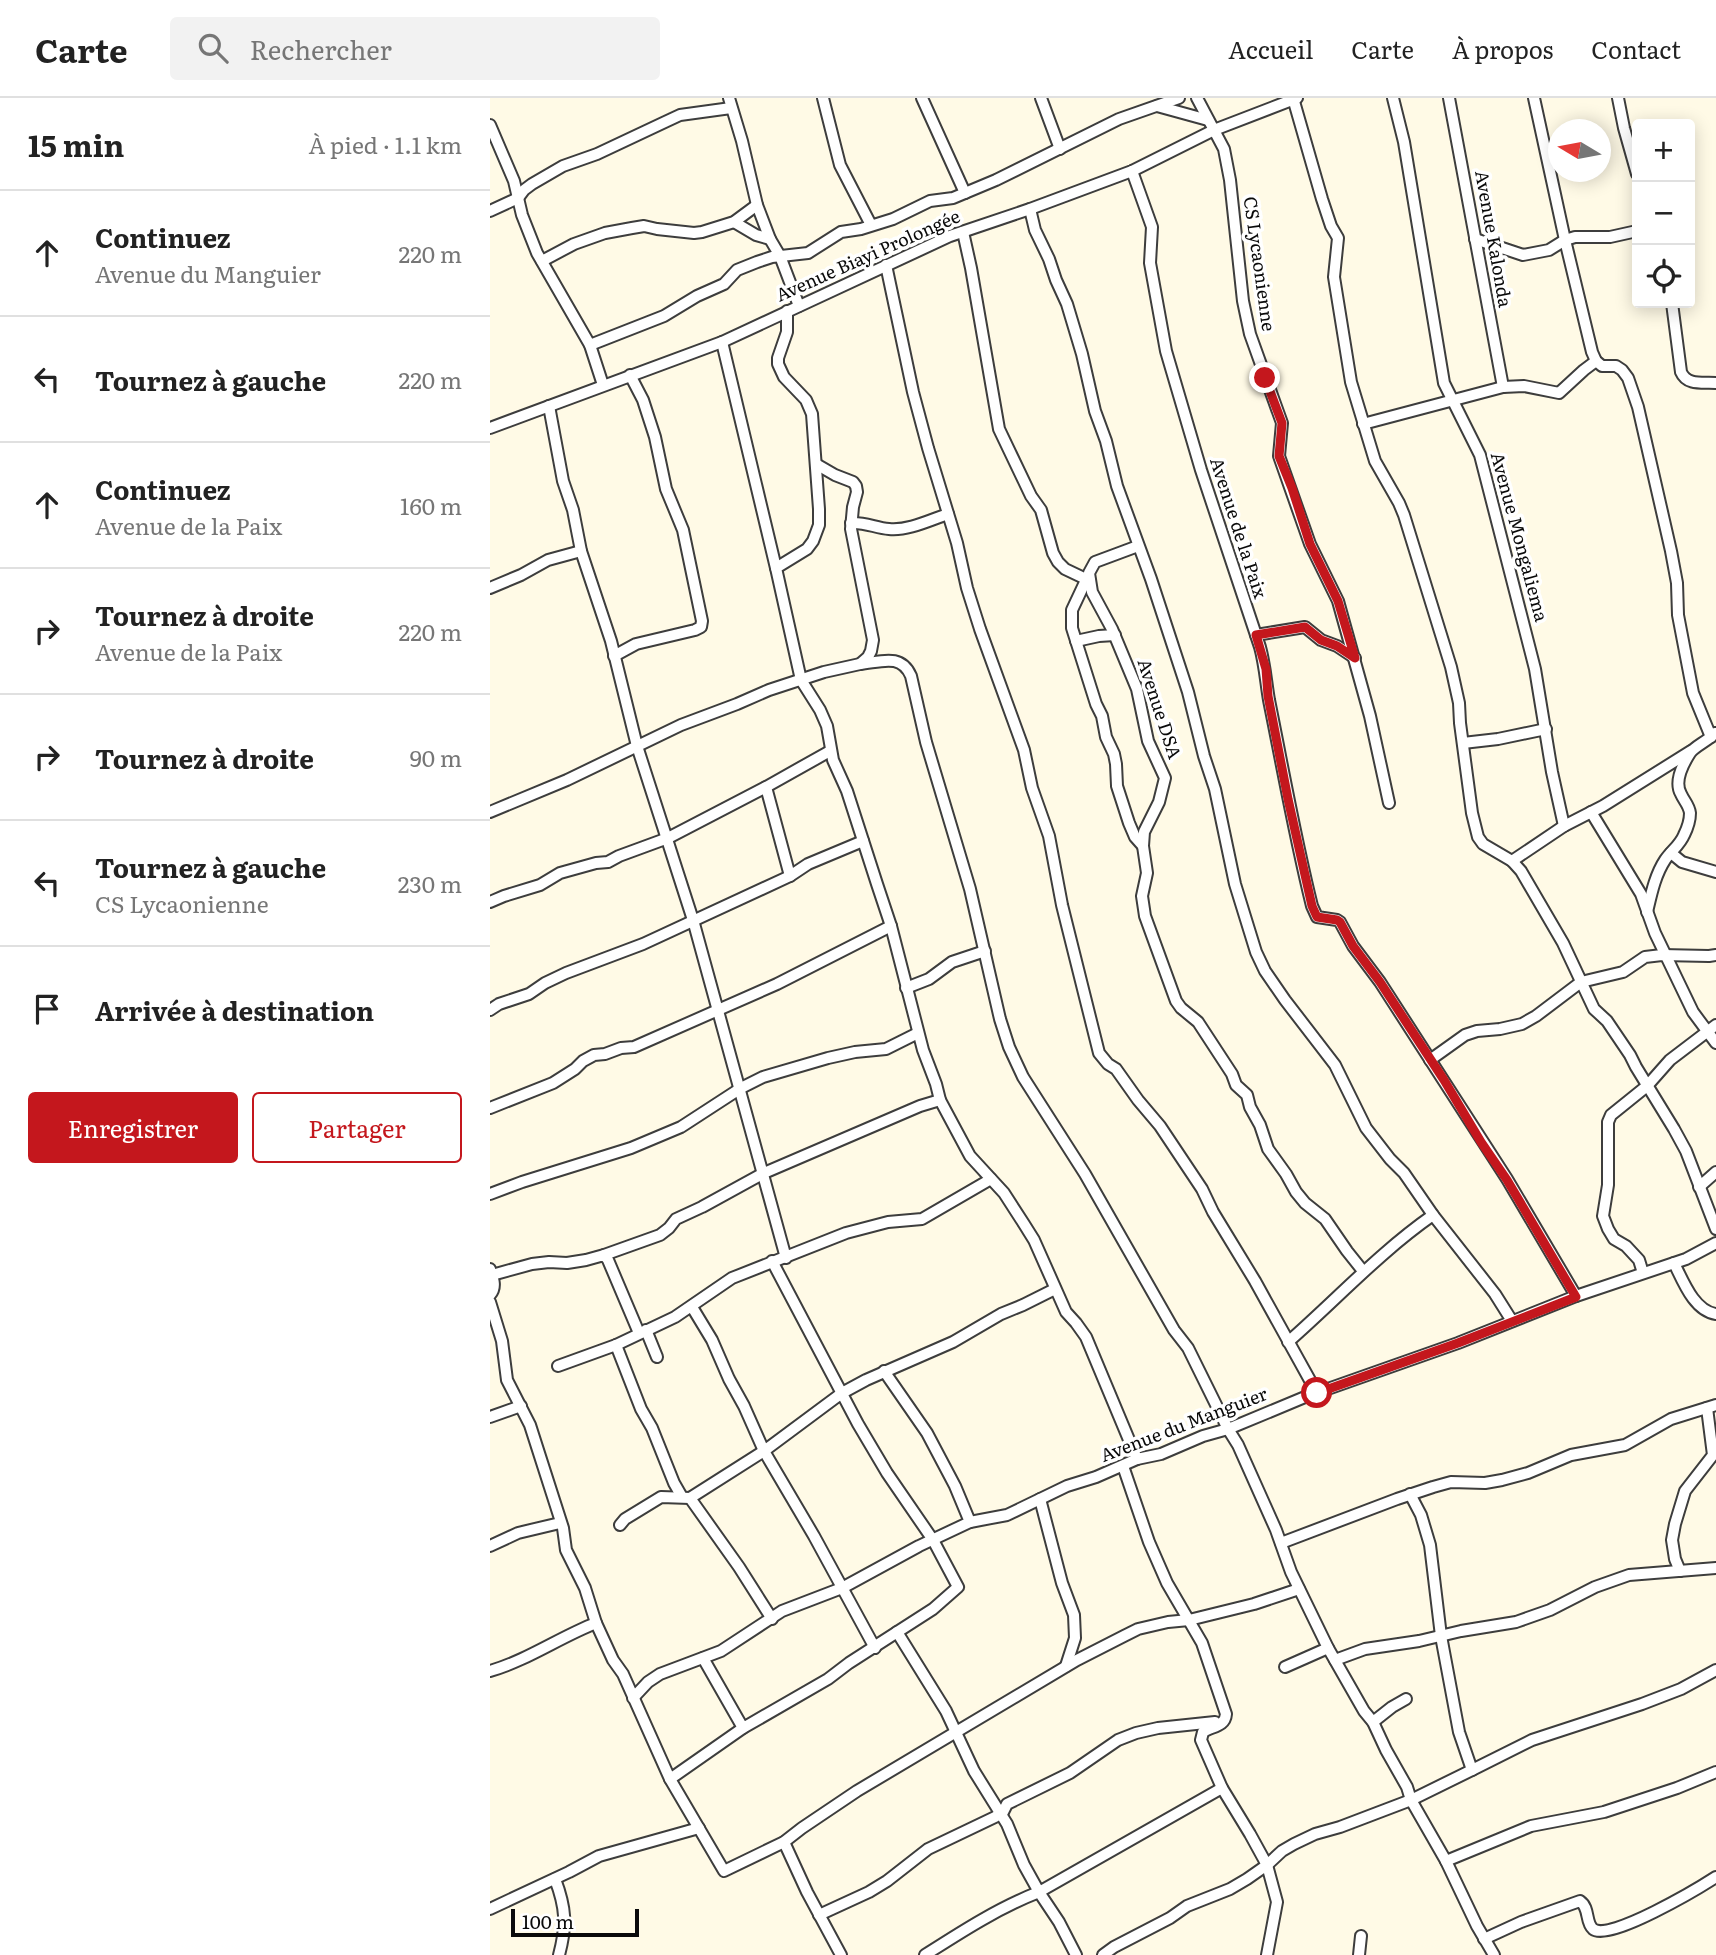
<!DOCTYPE html>
<html lang="fr">
<head>
<meta charset="utf-8">
<style>
	:root { --surface:#fff; --page:#f2f2f2; --text:#222; --muted:#767676; --line:#e0e0e0; --accent:#c4171d }
	body { margin:0; font-family:Literata,serif; background:var(--page); color:var(--text) }
	.controls { position:absolute; right:21px; top:21px; display:grid; overflow:hidden; border-radius:7px; box-shadow:0 4px 18px #0003 }
	.controls button { width:63px; height:63px; display:grid; place-items:center; padding:0; border:0; border-bottom:2px solid var(--line); background:var(--surface); color:var(--text); font:35px sans-serif }
	.compass { position:absolute; left:1058px; top:21px; width:63px; height:63px; border-radius:50%; background:var(--surface); box-shadow:0 4px 18px #0003; rotate:280deg }
	.scale { position:absolute; left:21px; bottom:18px; width:128px; box-sizing:border-box; padding-left:7px; border:4px solid #0a0a0a; border-top:0; font-size:19px; line-height:24px; white-space:nowrap; color:#0a0a0a; -webkit-text-stroke:5px #fff; paint-order:stroke }
	.stop { position:absolute; width:21px; height:21px; margin:-16px; border:5px solid #c4171d; border-radius:50%; background:#fff }
	.stop.end { background:#c4171d; border-color:#fff; box-shadow:0 2px 7px #0008 }
	.list { margin:0; padding:0; list-style:none }
	h2 { display:flex; justify-content:space-between; align-items:center; height:91px; margin:0; padding:0 28px; font-size:30px }
	h2 small { font-size:23px; font-weight:400; color:var(--muted) }
	.list li { display:grid; grid-template-columns:46px 1fr auto; gap:21px; align-items:center; box-sizing:border-box; height:126px; padding:0 28px; border-top:2px solid var(--line) }
	.list b { display:block; font-size:26px; white-space:nowrap }
	.list p { margin:0; font-size:23px; white-space:nowrap; color:var(--muted) }
	.list em { font-size:23px; font-style:normal; color:var(--muted) }
	.actions { display:flex; gap:14px; padding:21px 28px }
	.actions a { flex:1; padding:16px 0; border:2px solid var(--accent); border-radius:7px; text-align:center; font-size:24px; color:var(--accent) }
	.actions .main { background:var(--accent); color:#fff }
	.icon { flex:none; width:38px; height:38px; fill:none; stroke:currentColor; stroke-width:2; stroke-linecap:round; stroke-linejoin:round }
	.map { position:relative; flex:none; width:1226px; height:1857px; overflow:hidden }
	header { display:flex; align-items:center; gap:42px; box-sizing:border-box; height:98px; padding:0 35px; background:var(--surface); border-bottom:2px solid var(--line) }
	header strong { font-size:33px }
	nav { display:flex; gap:38px; margin-inline-start:auto; font-size:24px }
	.search { width:490px; height:63px; background:var(--page); display:flex; align-items:center; gap:18px; box-sizing:border-box; padding:0 24px; border-radius:7px; color:var(--muted); font-size:26px }
	main { display:flex }
	aside { flex:1; background:var(--surface) }
	.map>svg:first-child { display:block }
	.lines { fill:none; stroke-linecap:round; stroke-linejoin:round }
	.minor-casing { stroke:#3d3d3d; stroke-width:14 }
	.minor { stroke:#fff; stroke-width:10 }
	.route { stroke:#c4171d; stroke-width:9 }
	.labels { text-anchor:middle; stroke-width:7; stroke-linejoin:round; paint-order:stroke }
	.street-label { font-size:18px; fill:#0a0a0a; stroke:#fff }
</style>
</head>
<body>
<header>
<strong>Carte</strong>
<div class="search"><svg class="icon" aria-label="search" viewBox="0 0 24 24"><circle cx="10" cy="10" r="6"/><path d="M15 15l6 6"/></svg>Rechercher</div>
<nav><a>Accueil</a><a>Carte</a><a>À propos</a><a>Contact</a></nav>
</header>
<main>
<aside>
<h2>15 min<small>À pied · 1.1 km</small></h2>
<ul class="list">
<li><svg class="icon" aria-label="ahead" viewBox="0 0 24 24"><path d="M12 20V5M6 11l6-6 6 6"/></svg><div><b>Continuez</b><p>Avenue du Manguier</p></div><em>220 m</em></li>
<li><svg class="icon" aria-label="left" viewBox="0 0 24 24"><path d="M17 20v-9H6M10 6l-5 5 5 5"/></svg><div><b>Tournez à gauche</b></div><em>220 m</em></li>
<li><svg class="icon" aria-label="ahead" viewBox="0 0 24 24"><path d="M12 20V5M6 11l6-6 6 6"/></svg><div><b>Continuez</b><p>Avenue de la Paix</p></div><em>160 m</em></li>
<li><svg class="icon" aria-label="right" viewBox="0 0 24 24"><path d="M7 20v-9h11M14 6l5 5-5 5"/></svg><div><b>Tournez à droite</b><p>Avenue de la Paix</p></div><em>220 m</em></li>
<li><svg class="icon" aria-label="right" viewBox="0 0 24 24"><path d="M7 20v-9h11M14 6l5 5-5 5"/></svg><div><b>Tournez à droite</b></div><em>90 m</em></li>
<li><svg class="icon" aria-label="left" viewBox="0 0 24 24"><path d="M17 20v-9H6M10 6l-5 5 5 5"/></svg><div><b>Tournez à gauche</b><p>CS Lycaonienne</p></div><em>230 m</em></li>
<li><svg class="icon" aria-label="arrive" viewBox="0 0 24 24"><path d="M6 21V4h12l-3 4 3 4H6"/></svg><div><b>Arrivée à destination</b></div></li>
</ul>
<div class="actions"><a class="main">Enregistrer</a><a>Partager</a></div>
</aside>
<div class="map">
<svg width="1226" height="1857" viewBox="0 0 1226 1857">
	<rect width="100%" height="100%" fill="#fffae6"/>
	<g class="lines">
		<!-- minor casing -->
		<g class="minor-casing">
			<g id="minor">
				<path d="M239,0L252,43L267,107L280,141L290,158L309,208"/>
				<path d="M333,0L350,67L381,127"/>
				<path d="M432,0L475,95"/>
				<path d="M551,0L570,51"/>
				<path d="M707,0L734,51L740,82L753,203L760,236L792,325L789,358L820,446L848,503L880,618L899,705"/>
				<path d="M803,0L832,101L841,128L848,140L844,179L861,284L885,363L909,405L914,417L961,569L969,605L970,625L982,715L988,739L993,746L1022,763L1031,773L1073,845L1104,911L1117,923L1140,957L1146,969L1184,1031L1196,1053L1226,1131"/>
				<path d="M903,0L914,44L954,285L990,357L1045,571L1062,674L1074,728"/>
				<path d="M959,0L1013,289"/>
				<path d="M1044,0L1075,142L1102,254L1106,263L1112,268H1126L1132,272L1138,280L1148,309L1181,453L1187,485L1188,517L1203,595L1221,639"/>
				<path d="M1128,0L1134,30L1147,76"/>
				<path d="M667,8L718,22"/>
				<path d="M0,27L24,83L32,117L47,155L100,247L113,287"/>
				<path d="M642,73L662,129L660,165L676,253L711,372L770,549C775,567 776,585 779,602C793,671 805,740 822,808L827,819L847,822L850,824L863,848L890,884L1017,1081L1086,1198"/>
				<path d="M540,111L545,132L559,161L566,182L577,206L592,256L605,313L616,343L627,388L661,481L698,594L714,658L725,691L745,786L766,854L775,873L795,902L845,967L876,1030L900,1061L914,1075L943,1117L1005,1196L1022,1223"/>
				<path d="M0,113L28,100L34,92L42,86L73,68L107,56L175,24L190,17L241,10"/>
				<path d="M244,124L266,137L280,141"/>
				<path d="M473,134L481,170L509,331L541,398L551,412L563,455L568,464L575,471L596,481"/>
				<path d="M985,141L1033,157L1059,152L1075,142L1085,139H1120L1147,133"/>
				<path d="M52,163L84,146L115,135L142,130L154,128L167,131L204,135L212,134L244,124L267,107"/>
				<path d="M396,167L423,294L438,350L467,445L477,490L490,531L534,652L542,690L559,738L572,807L609,955L618,966L626,971L648,1002L670,1028L712,1091L723,1114L765,1183L827,1295"/>
				<path d="M1182,205L1191,274C1197,288 1213,284 1226,285"/>
				<path d="M297,213V234L288,260V266L294,279L316,302L322,316L329,411V427L323,443L317,451L286,470L311,582L330,612L337,628L343,662L357,693L387,786L401,828L433,952L446,986L450,1002L480,1058L514,1095L534,1126L544,1142L576,1214L586,1225L596,1239L647,1361"/>
				<path d="M232,244L286,470"/>
				<path d="M100,247L174,218L207,198L234,186L247,172L267,164L282,159L318,155L351,134L371,131L403,121L440,103L463,100L506,82L629,21L689,0"/>
				<path d="M59,308L73,383L83,412L91,453L121,543L147,648L203,822L296,1160"/>
				<path d="M873,326L1013,289L1034,288L1069,295L1094,272L1106,263"/>
				<path d="M0,330L232,244L460,138L540,111L642,73L724,32L807,0"/>
				<path d="M361,425C375,424 386,430 399,431C418,433 440,422 458,416"/>
				<path d="M648,448L605,464L599,475L602,494L622,531L647,591L658,643L675,680L669,704L654,734L653,748L657,775L652,798L655,818L686,903L691,910L708,924L742,976L746,987L757,997L760,1009L770,1027L778,1051L796,1076L806,1094L815,1105L835,1121L857,1153L873,1173"/>
				<path d="M598,478L582,512V530L606,606L612,618L616,639L624,656L626,666L627,688L639,725L645,739L653,748"/>
				<path d="M0,490L31,477L58,462L91,453"/>
				<path d="M766,537L815,529L831,542L847,548L865,560"/>
				<path d="M586,543L609,538L625,537"/>
				<path d="M124,558L146,546L205,532L211,529L212,523L193,432L176,391L165,339L153,302L140,277"/>
				<path d="M370,566C391,564 411,555 421,578L436,644L480,791L510,921L519,949L533,979L595,1076L684,1232L698,1250L738,1331L748,1347L786,1432L801,1474L838,1550L874,1613L883,1624L896,1652L917,1689L921,1702L956,1763L987,1828L1004,1857"/>
				<path d="M973,645L1008,641L1056,631"/>
				<path d="M276,689L300,778"/>
				<path d="M0,714L77,682L191,627L247,606L279,592L334,574L370,566L378,559L381,553L383,542L361,431L363,409L367,394L366,388L363,384L345,377L326,366"/>
				<path d="M1101,714L1151,796L1165,835L1203,914L1226,945"/>
				<path d="M1181,755L1192,764L1226,774"/>
				<path d="M1022,763L1074,728L1113,708L1201,653"/>
				<path d="M0,804L14,798L50,787L70,775L106,765L118,764L129,758L178,740L276,689L340,653"/>
				<path d="M1157,814C1161,797 1165,777 1175,762C1181,753 1190,747 1194,737C1197,731 1200,722 1200,715C1199,707 1194,703 1191,696C1184,684 1193,666 1200,655C1205,648 1218,643 1225,635"/>
				<path d="M416,890L439,881L462,864L495,853"/>
				<path d="M0,912L9,906L39,896L55,885L76,875L153,846L300,778L318,766L373,743"/>
				<path d="M940,962L975,937L987,933L1010,931L1032,926L1046,918L1091,884L1133,874L1155,859L1172,857L1219,858L1226,857"/>
				<path d="M0,1010L63,985L85,971L93,963L104,957L115,956L131,950L144,949L287,886L401,828"/>
				<path d="M1209,1089L1226,1074"/>
				<path d="M0,1096L32,1084L141,1050L191,1029L251,990L273,979L338,960L365,954L396,951L428,935"/>
				<path d="M114,1157L170,1137L179,1130L186,1121L212,1109L274,1075L430,1008L450,1002"/>
				<path d="M1184,1165C1193,1183 1204,1213 1226,1216"/>
				<path d="M1153,1175L1149,1162L1136,1148L1124,1141L1118,1131L1113,1118L1118,1087V1024L1121,1017L1157,988L1180,962L1226,927"/>
				<path d="M2,1177L42,1166L59,1164L77,1165L96,1162L114,1157L118,1162L149,1235"/>
				<path d="M0,1197C7,1189 3,1180 0,1171"/>
				<path d="M0,1204L12,1243L17,1282L40,1327L73,1430L76,1452L95,1490L106,1525"/>
				<path d="M202,1209L222,1242L239,1281L254,1308L274,1353L324,1438L385,1550"/>
				<path d="M156,1232L167,1259"/>
				<path d="M798,1244C847,1201 890,1154 943,1117"/>
				<path d="M126,1247L151,1311L162,1330L184,1385L192,1399"/>
				<path d="M68,1268L126,1247L185,1219L242,1180L356,1135L398,1124L432,1121L501,1081"/>
				<path d="M0,1319L31,1308"/>
				<path d="M633,1368L659,1444L677,1485L712,1545L736,1616C735,1629 722,1628 713,1634L711,1642L732,1690L760,1736L777,1767L787,1804L777,1857"/>
				<path d="M200,1400L249,1469L282,1521"/>
				<path d="M550,1401L572,1485L584,1517L585,1540L576,1568"/>
				<path d="M480,1424L517,1417L577,1388L606,1379L647,1361L671,1356L713,1338L738,1331L815,1299L968,1245L1086,1198L1196,1161L1226,1145"/>
				<path d="M130,1427L135,1421L171,1399L200,1400L274,1353L352,1295L376,1282L463,1244L511,1216L533,1207L565,1191"/>
				<path d="M791,1445L907,1401L943,1389L961,1384L995,1385L1012,1382L1038,1375L1081,1357L1135,1347L1181,1321L1226,1307"/>
				<path d="M0,1448L28,1435L70,1425"/>
				<path d="M1190,1473L1185,1461L1182,1442L1185,1426L1195,1393L1223,1357L1217,1310"/>
				<path d="M407,1534L456,1613L484,1673L517,1726L534,1767L549,1794C508,1810 471,1834 435,1857"/>
				<path d="M213,1560L253,1630L338,1581L359,1565L443,1511L468,1489L443,1442L397,1375L368,1326L282,1163"/>
				<path d="M845,1562L875,1551L929,1543L971,1533L1026,1524L1060,1512L1105,1489L1139,1477L1226,1470"/>
				<path d="M795,1569L838,1550"/>
				<path d="M0,1573C38,1562 70,1539 106,1525L123,1562L133,1576L180,1681L234,1773L294,1744L312,1730L367,1693L587,1562L634,1538L648,1531L678,1524L699,1522L764,1506L809,1491"/>
				<path d="M143,1600L158,1584L170,1576L231,1553L292,1513L352,1490L429,1448L480,1424L465,1388L437,1335L394,1273"/>
				<path d="M883,1624L902,1609L916,1601"/>
				<path d="M982,1672L1042,1642L1152,1606L1191,1591L1226,1572"/>
				<path d="M180,1681L253,1630"/>
				<path d="M294,1744L317,1794L351,1857"/>
				<path d="M956,1763L1041,1728L1114,1714L1187,1690L1226,1674"/>
				<path d="M65,1781C76,1810 77,1827 69,1857"/>
				<path d="M0,1811L79,1774L109,1758L209,1730"/>
				<path d="M329,1817L379,1794L397,1783L438,1751L505,1719L513,1714L517,1706L580,1675L628,1642L646,1635L668,1630L725,1624"/>
				<path d="M994,1841L1031,1824L1090,1803C1100,1810 1095,1824 1103,1831C1119,1844 1209,1790 1226,1779"/>
				<path d="M586,1857L569,1824L549,1794L732,1690"/>
				<path d="M613,1857L624,1849L680,1820L697,1808L740,1791L757,1781L777,1767L792,1753L804,1746L825,1736L850,1729L921,1702L982,1672L969,1634L951,1538L940,1447L931,1417L920,1396"/>
				<path d="M869,1857L871,1838"/>
			</g>
		</g>
		<!-- minor -->
		<use href="#minor" class="minor"/>
	</g>
	<g class="lines">
		<!-- route -->
		<path class="route" d="M775,280L792,325L789,358L802,390L820,446L848,503L865,560L847,548L831,542L815,529L766,537L776,571L778,598L798,701L822,808L827,819L847,822L850,824L863,848L890,884L954,982L991,1044L1017,1082L1086,1199L968,1245L827,1295"/>
	</g>
	<g class="labels">
		<!-- street labels -->
		<g class="street-label">
			<text transform="translate(1003 141) rotate(80)" y="6">Avenue Kalonda</text>
			<text transform="translate(378 158) rotate(-24)" y="6">Avenue Biayi Prolongée</text>
			<text transform="translate(769 166) rotate(82)" y="6">CS Lycaonienne</text>
			<text transform="translate(748 430) rotate(72)" y="6">Avenue de la Paix</text>
			<text transform="translate(1029 439) rotate(75)" y="6">Avenue Mongaliema</text>
			<text transform="translate(669 611) rotate(72)" y="6">Avenue DSA</text>
			<text transform="translate(694 1327) rotate(-21)" y="6">Avenue du Manguier</text>
		</g>
	</g>
</svg>
<div class="controls">
<button>+</button>
<button>−</button>
<button><svg class="icon" aria-label="locate" viewBox="0 0 24 24"><circle cx="12" cy="12" r="6"/><path d="M12 2v4M12 18v4M2 12h4M18 12h4"/></svg></button>
</div>
<svg class="compass" viewBox="-18 -18 36 36"><path d="M0-13l5 13h-10z" fill="#e53935"/><path d="M0 13l5-13h-10z" fill="#767676"/></svg>
<div class="scale">100 m</div>
<div class="stop" style="left:827px;top:1295px"></div>
<div class="stop end" style="left:775px;top:280px"></div>
</div>
</main>
</body>
</html>
